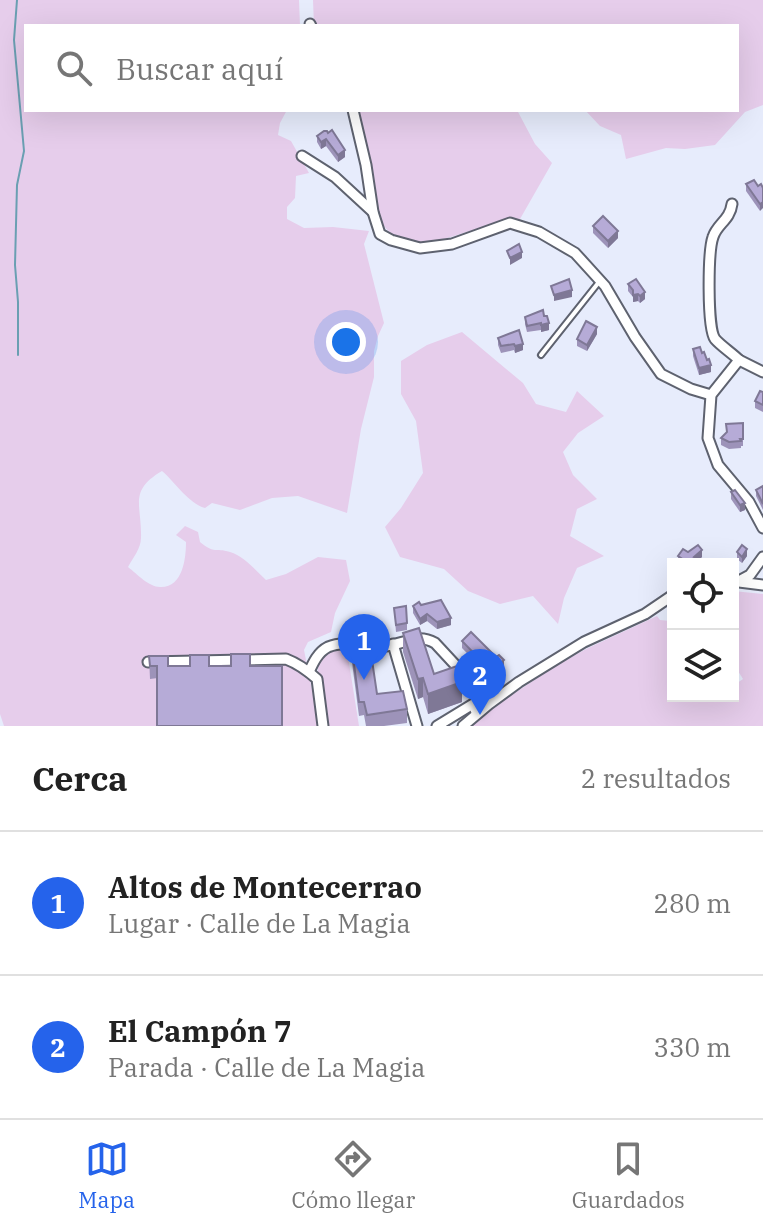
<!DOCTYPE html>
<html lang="es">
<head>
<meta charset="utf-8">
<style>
	:root { --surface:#fff; --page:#f6f6f6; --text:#222; --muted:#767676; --line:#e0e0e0; --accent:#2563eb }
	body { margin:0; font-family:"IBM Plex Serif",serif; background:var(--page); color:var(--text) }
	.controls { position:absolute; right:24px; bottom:24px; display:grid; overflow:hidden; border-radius:0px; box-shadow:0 8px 32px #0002 }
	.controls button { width:72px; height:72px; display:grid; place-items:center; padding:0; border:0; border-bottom:2px solid var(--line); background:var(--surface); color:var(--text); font:40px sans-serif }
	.you { position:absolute; left:346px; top:342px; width:28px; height:28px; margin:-20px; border:6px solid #fff; border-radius:50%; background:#1a73e8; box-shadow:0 0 0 12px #1a73e833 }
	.badge { display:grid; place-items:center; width:52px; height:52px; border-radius:50%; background:var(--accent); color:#fff; font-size:26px; font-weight:700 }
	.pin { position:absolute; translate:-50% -66px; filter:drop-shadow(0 2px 4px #0008) }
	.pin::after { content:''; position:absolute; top:42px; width:28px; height:24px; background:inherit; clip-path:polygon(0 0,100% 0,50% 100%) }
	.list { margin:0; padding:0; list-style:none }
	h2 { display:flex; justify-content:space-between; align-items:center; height:104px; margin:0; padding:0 32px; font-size:34px }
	h2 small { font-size:26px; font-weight:400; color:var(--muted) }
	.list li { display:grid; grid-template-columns:52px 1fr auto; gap:24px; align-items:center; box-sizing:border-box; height:144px; padding:0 32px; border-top:2px solid var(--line) }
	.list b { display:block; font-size:30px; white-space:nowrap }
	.list p { margin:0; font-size:26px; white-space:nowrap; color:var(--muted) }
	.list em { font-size:26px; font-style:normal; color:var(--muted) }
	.icon { flex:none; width:44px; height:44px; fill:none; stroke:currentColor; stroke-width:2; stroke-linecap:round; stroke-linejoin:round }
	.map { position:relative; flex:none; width:763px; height:726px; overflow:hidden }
	.search { position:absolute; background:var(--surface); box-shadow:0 8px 32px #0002; left:24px; right:24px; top:24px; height:88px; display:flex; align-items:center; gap:20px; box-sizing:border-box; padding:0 28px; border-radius:0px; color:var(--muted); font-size:30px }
	.sheet { height:392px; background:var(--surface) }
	nav { display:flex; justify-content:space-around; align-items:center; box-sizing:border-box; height:112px; border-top:2px solid var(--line); background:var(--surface); font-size:22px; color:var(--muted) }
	nav a { display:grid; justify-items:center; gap:4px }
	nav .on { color:var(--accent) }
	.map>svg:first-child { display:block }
	.green { fill:#e6cdeb }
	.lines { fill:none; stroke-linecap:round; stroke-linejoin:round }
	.stream { stroke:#6a9fb2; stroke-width:2 }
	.service-casing { stroke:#5e626f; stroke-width:8 }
	.minor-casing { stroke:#5e626f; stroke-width:13 }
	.service { stroke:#fff; stroke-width:4 }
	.minor { stroke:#fff; stroke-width:9 }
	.wall { fill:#9d93b9 }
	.shaded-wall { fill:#7f7896 }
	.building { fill:#b6abd7; stroke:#7f7896; stroke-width:2 }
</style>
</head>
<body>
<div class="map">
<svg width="763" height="726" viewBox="0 0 763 726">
	<rect width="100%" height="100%" fill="#e7ecfc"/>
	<!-- green -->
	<g class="green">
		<path d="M0,0H299L300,26H26V110H287L280,123L278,135L291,141L309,173L296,176L295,198L287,207V219L304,228L333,227L369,231L364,244L384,323L378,336L374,351V377L361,429L347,513L298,496L272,498L240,510L212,503L205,508C188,503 176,483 162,471C128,491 142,505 141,538C141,548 133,558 128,567C137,574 149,587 160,587C183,588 186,558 186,542L176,535L185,526L198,532L200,542C216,555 214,547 230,552C244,556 255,570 266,580L286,574L318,557L346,560L350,581L335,613L331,632L308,642L304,650L319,726H4L0,714Z"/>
		<path d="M313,0H763V105L745,112L715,145L685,149L666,148L626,159L621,135L600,126L585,110H737V26H314Z"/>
		<path d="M355,110H517L535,144L552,163L520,219C495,221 471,231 447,238C440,240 430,244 423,244C403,244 385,233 378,216Z"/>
		<path d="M462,332L523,383L536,404L566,412L577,391L604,416L578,433L563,452L573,475L597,499L577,509L570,536L604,556L577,568L564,598L558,624L533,596L500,604L468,591L444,569L400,557L385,527L401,508L423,473L416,421L401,394V361L427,345Z"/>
		<path d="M733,591L763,594V726H472L476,719L552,668L586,649L657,616L660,620L670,621L673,619V696H733V686L743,679L733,663Z"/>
		<path d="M334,650H347L359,726H327C324,715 315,671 319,662C322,656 328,653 334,650Z"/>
	</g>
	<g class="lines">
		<!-- stream -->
		<path class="stream" d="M17,0L14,40L24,151L17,185L15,265L18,302V355"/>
		<!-- service casing -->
		<g class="service-casing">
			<path id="service" d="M541,355L599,282"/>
		</g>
		<!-- minor casing -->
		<g class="minor-casing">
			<g id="minor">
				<path d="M310,24L311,26"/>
				<path d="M353,110L366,165L373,212L380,234L391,240L420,248L452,244L510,223L539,232L575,253L605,286L635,337L661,374L691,389L711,395"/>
				<path d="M302,156L335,177L373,212"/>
				<path d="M732,204C730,220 717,224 713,237C708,251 707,328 715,339C721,346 732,353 739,360"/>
				<path d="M763,372L739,360L711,395L708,438L718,465L749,502L763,528"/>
				<path d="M737,582L750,575L763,557"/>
				<path d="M739,582L763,585"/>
				<path d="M393,644L417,726"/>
				<path d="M148,662L286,659C299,664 307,670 317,679L323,726"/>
				<path d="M309,672C313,663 318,652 328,647C346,639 367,648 386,646C404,644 417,633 435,643L485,697L475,710"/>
				<path d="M437,726L478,701"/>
				<path d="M463,726L489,704L519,682L584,642L645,614L673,595"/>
			</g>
		</g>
		<!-- service -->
		<use href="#service" class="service"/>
		<!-- minor -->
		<use href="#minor" class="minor"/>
	</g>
	<!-- wall -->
	<g class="wall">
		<path d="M324,131L345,157L338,162L326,146L321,149L317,142V136Z"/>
		<path d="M746,184L763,188L760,211L746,191Z"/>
		<path d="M593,226L618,238L608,248L593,233Z"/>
		<path d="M628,284L645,299L640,303L638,301L633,302V297L628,291Z"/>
		<path d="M543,310L549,330L541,332V330L527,332L525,324V317Z"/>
		<path d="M581,329L597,334L587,351L577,346V339L581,332Z"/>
		<path d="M519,330L523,350L515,353L514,350L501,353L498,345V338Z"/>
		<path d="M693,349L702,353L711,372L699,375L693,356Z"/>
		<path d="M763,392V412L755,408V401Z"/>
		<path d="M721,438L743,439V446H741V448L729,449L721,445Z"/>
		<path d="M763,486V510L756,496V490Z"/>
		<path d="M731,492L745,510L740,512L731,499Z"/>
		<path d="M688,552L702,557L699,560L700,564L678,563V556Z"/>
		<path d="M737,552L747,556L742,563L737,559Z"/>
		<path d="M421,605L451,625L437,629L427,621L420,625L413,613V606Z"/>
		<path d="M394,608L407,623V630L396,632Z"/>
		<path d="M403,633L434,674L462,702L428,714L423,697L418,699L403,652Z"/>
		<path d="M462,641L504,667L491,678L462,648Z"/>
		<path d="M351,642L377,694L407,709V723L384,726H366L364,715L359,716L351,655Z"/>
		<path d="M149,656L168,666H250L150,679Z"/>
	</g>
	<!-- shaded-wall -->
	<g class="shaded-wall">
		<path d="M326,139V146L321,149V142Z"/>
		<path d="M345,150V157L338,162V155Z"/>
		<path d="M763,202V208L760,211V204Z"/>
		<path d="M618,231V238L608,248V241Z"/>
		<path d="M522,252V258L510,265V258Z"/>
		<path d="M572,290V297L554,301V295Z"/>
		<path d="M645,292V299L640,303V296Z"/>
		<path d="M638,294V301L633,302V295Z"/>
		<path d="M549,323V330L541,332V325Z"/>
		<path d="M597,327V334L587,351V345Z"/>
		<path d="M523,344V350L515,353V346Z"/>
		<path d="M711,365V372L699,375V368Z"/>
		<path d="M745,503V510L740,512V505Z"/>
		<path d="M747,549V556L742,563V557Z"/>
		<path d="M702,550V557L694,563V557Z"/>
		<path d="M427,614V621L420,625V619Z"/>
		<path d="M451,618V625L437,629V622Z"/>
		<path d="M504,660V667L491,678V671Z"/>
		<path d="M423,678V697L418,699V679Z"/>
		<path d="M462,682V702L428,714V694Z"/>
	</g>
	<!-- building -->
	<g class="building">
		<path d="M332,130L345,150L338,155L326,139L321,142L317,136L324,131H327L328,133Z"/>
		<path d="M754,180L758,186L761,184L763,188V202L760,204L746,184Z"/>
		<path d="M603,216L618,231L608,241L593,226Z"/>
		<path d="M519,244L522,252L510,258L507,251Z"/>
		<path d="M569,279L572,290L554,295L551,286Z"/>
		<path d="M636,279L645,292L640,296L638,294L633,295V290L628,284Z"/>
		<path d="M543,310L544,316H547L549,323L541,325V323L527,326L525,317Z"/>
		<path d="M586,321L597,327L587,345L577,339Z"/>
		<path d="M519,330L523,344L515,346L514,344L501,346L498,338Z"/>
		<path d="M700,347L702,353L704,352L707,360L709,359L711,365L699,368L693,349Z"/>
		<path d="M760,391L763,392V405L755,401Z"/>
		<path d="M743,423V439H740L741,441L729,442L721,438L727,432L726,424Z"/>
		<path d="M763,486V504L756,490Z"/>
		<path d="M735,490L745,503L740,505L731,492Z"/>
		<path d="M698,545L702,550L694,557L700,560L697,564H690L678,556L683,549L688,552Z"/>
		<path d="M742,545L747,549L742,557L737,552Z"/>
		<path d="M441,600L451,618L437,622L427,614L420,619L413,606L419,602L421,605Z"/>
		<path d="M406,606L407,623L396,625L394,608Z"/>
		<path d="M419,628L434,674L457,666L462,682L428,694L423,678L418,679L403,633Z"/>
		<path d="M471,632L496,657L499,655L504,660L491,671L462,641Z"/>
		<path d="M369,640L377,694L403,691L407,709L367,715L364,702H359L351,642Z"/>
		<path d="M231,654H250V666H282V726H157V666H150L149,656H168V666H190V655H209V666H231Z"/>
	</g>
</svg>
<div class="controls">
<button><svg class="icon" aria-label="locate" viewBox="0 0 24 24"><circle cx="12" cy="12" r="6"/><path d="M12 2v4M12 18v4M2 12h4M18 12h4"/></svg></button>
<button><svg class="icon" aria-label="layers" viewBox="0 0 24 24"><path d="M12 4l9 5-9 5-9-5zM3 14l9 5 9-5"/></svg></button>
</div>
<div class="you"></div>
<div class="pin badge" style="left:364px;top:680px">1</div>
<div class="pin badge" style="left:480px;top:715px">2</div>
<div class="search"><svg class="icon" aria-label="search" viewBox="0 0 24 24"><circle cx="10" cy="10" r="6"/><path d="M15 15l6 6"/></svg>Buscar aquí</div>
</div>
<section class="sheet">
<h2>Cerca<small>2 resultados</small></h2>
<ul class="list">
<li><span class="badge">1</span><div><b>Altos de Montecerrao</b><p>Lugar · Calle de La Magia</p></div><em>280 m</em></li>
<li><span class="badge">2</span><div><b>El Campón 7</b><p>Parada · Calle de La Magia</p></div><em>330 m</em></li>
</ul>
</section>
<nav>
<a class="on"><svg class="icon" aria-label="map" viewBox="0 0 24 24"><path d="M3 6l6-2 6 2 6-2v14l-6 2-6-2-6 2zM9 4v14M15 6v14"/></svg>Mapa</a>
<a><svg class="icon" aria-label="directions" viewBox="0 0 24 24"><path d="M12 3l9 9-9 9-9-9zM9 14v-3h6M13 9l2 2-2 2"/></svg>Cómo llegar</a>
<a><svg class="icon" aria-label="saved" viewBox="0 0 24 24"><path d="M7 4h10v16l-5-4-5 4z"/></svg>Guardados</a>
</nav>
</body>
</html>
